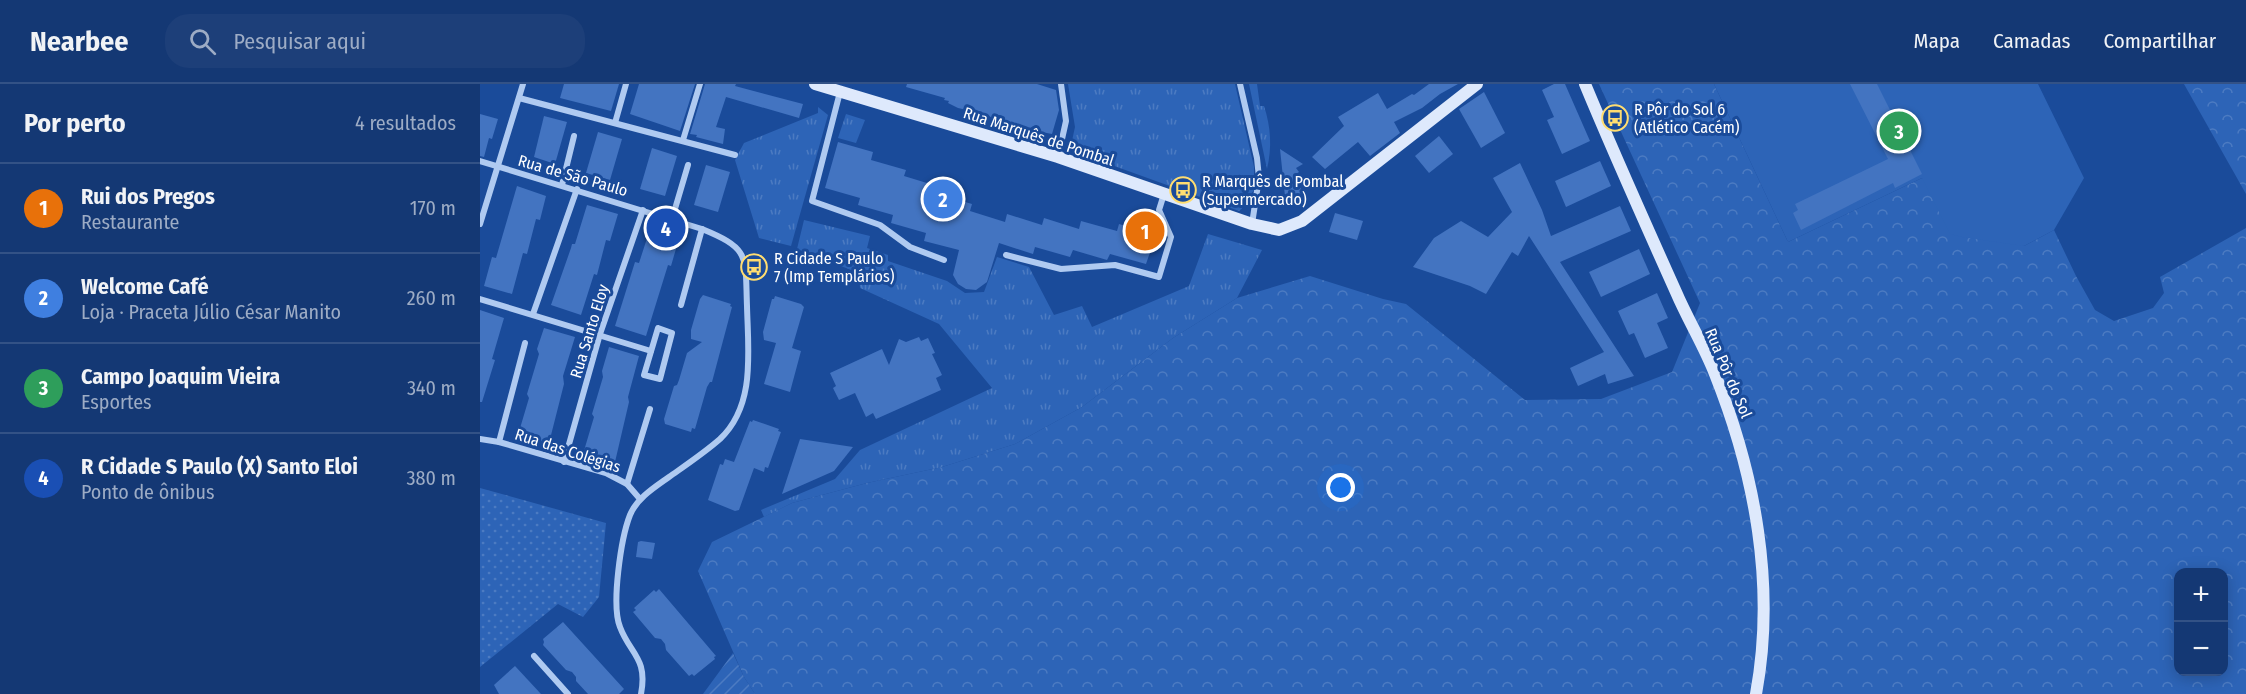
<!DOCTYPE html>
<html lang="pt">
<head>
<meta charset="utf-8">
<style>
	:root { --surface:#143874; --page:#1d3f79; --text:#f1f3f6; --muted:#9dacc5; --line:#335286; --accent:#8bbbb9 }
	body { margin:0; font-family:"Fira Sans Condensed",sans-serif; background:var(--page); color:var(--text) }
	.controls { position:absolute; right:18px; bottom:18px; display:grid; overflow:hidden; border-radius:12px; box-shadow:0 3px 15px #0003 }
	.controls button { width:54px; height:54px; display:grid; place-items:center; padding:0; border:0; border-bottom:2px solid var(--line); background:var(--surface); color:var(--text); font:30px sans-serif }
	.you { position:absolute; left:861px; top:404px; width:21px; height:21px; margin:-15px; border:4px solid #fff; border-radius:50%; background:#1a73e8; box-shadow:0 0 0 9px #1a73e833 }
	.badge { display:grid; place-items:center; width:39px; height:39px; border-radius:50%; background:var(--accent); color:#fff; font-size:20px; font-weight:700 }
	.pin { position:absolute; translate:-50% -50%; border:3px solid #fff; box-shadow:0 2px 6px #0006 }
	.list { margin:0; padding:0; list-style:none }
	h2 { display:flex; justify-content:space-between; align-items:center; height:78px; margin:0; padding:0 24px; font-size:26px }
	h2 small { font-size:20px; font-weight:400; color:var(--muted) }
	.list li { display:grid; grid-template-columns:39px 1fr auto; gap:18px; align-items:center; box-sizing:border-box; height:90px; padding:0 24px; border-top:2px solid var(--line) }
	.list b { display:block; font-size:22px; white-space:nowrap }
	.list p { margin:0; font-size:20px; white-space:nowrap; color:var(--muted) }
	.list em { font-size:20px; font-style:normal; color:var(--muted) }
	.icon { flex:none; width:33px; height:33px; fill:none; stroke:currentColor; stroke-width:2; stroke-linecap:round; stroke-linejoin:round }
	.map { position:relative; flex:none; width:1766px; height:610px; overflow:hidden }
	header { display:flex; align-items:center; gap:36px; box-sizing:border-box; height:84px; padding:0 30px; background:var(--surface); border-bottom:2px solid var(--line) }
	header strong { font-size:28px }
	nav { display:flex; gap:33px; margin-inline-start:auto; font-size:21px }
	.search { width:420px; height:54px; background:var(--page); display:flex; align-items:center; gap:15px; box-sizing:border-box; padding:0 21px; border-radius:24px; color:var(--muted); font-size:22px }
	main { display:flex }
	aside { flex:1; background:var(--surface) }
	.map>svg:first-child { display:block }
	.grass { fill:url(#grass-tufts) }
	.forest { fill:url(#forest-crowns); fill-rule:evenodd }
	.park { fill:url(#park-dots) }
	.garden { fill:url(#garden-furrows) }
	.pitch { fill:#2d64b7 }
	.building { fill:#4374c1 }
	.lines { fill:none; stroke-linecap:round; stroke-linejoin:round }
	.street { stroke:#afcaf1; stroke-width:6 }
	.secondary { stroke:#dee9fc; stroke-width:12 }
	.labels { text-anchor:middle; stroke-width:6; stroke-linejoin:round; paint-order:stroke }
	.poi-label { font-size:16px; fill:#fff; stroke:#1a4b9a; text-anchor:start }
	.street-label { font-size:16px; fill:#fff; stroke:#1a4b9a }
</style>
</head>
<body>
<header>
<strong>Nearbee</strong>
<div class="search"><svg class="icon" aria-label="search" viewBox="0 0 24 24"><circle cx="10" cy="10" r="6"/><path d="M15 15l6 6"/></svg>Pesquisar aqui</div>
<nav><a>Mapa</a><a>Camadas</a><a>Compartilhar</a></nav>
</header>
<main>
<aside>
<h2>Por perto<small>4 resultados</small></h2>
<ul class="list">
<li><span class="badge" style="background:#e8710a">1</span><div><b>Rui dos Pregos</b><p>Restaurante</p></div><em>170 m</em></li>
<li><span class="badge" style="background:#3f7fe0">2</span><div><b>Welcome Café</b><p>Loja · Praceta Júlio César Manito</p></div><em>260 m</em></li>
<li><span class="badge" style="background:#2e9e5b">3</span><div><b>Campo Joaquim Vieira</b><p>Esportes</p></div><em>340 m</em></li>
<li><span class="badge" style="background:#1a4fb4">4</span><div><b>R Cidade S Paulo (X) Santo Eloi</b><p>Ponto de ônibus</p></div><em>380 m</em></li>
</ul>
</aside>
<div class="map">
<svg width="1766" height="610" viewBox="0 0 1766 610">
	<defs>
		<pattern id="grass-tufts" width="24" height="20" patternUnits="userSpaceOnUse" patternTransform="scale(1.5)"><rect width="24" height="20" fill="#2d64b7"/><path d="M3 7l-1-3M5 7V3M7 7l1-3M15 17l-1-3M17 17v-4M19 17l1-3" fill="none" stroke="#4c7bc2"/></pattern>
		<pattern id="forest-crowns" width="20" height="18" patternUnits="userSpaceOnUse" patternTransform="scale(1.5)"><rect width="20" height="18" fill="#2d64b7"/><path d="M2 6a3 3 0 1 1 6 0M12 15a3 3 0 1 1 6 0" fill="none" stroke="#4c7bc2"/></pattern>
		<pattern id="park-dots" width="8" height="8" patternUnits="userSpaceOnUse" patternTransform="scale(1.5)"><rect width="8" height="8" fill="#2d64b7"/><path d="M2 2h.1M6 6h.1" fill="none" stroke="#4c7bc2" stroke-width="1.8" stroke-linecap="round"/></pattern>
		<pattern id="garden-furrows" width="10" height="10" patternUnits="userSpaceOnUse" patternTransform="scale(1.5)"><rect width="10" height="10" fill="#2d64b7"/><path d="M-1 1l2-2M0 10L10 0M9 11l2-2" fill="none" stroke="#4c7bc2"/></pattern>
	</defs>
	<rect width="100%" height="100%" fill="#1a4b9a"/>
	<!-- grass -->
	<g class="grass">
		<path d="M588,0H755L774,83V106C768,113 766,122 759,127L590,66L595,43Z"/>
		<path d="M769,0H777L780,22H784C791,44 792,63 787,85Z"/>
		<path d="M338,23L348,31L311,162L279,154L255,76L264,59L338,29Z"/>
		<path d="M366,30L385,36L376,59L358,54Z"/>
		<path d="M324,136L390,152L387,164L408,171V177L467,197L485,209L504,208L517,173L549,183L574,231L602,222L612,243L709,202L728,150L782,166L757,214L693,254L602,323L535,360L462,383L387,399L312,419L284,433L281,426L355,395L380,366L512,304L459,240L380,204L379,189L317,165Z"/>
	</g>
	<!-- forest -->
	<g class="forest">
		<path d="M1119,0H1234L1308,158L1442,94L1544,162L1574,146L1596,192L1615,226L1634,237L1673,224L1684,209L1680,193L1766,144V610H275L264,593L218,487L232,458L312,419L387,399L462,383L535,360L602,323L693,254L757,214L830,192L903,215L926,220L1045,316L1121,315L1192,288L1220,219ZM1698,488H1744V588H1698Z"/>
		<path d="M1704,0H1766V110Z"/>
	</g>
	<!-- park -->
	<path class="park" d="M0,404L126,439L119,513L103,533L78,520L0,583Z"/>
	<!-- garden -->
	<path class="garden" d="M253,569L264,593L275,610H223Z"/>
	<!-- pitch -->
	<path class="pitch" d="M1234,0H1558L1604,94L1574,146L1544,162L1482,153L1470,150L1442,94L1308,158Z"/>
	<!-- building -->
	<g class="building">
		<path d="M84,0H139L131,27L80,14Z"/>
		<path d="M159,0H215L200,47L150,30Z"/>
		<path d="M225,0H256L255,2L323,20L319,34L246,13L236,43L245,45L243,60L216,53L217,51L210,50Z"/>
		<path d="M427,0H557L576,6L579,26L572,50L546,45L542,41L512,34L508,31L478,24L468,19L469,17L464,16L465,14L426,3Z"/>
		<path d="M949,0H978L960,10L942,24L914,38L920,49L890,72L878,58L845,85L832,73L864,42L858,33L898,9L907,25L932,10L934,11Z"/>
		<path d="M1074,0H1085L1110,57L1082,70L1067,36L1074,33L1062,6Z"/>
		<path d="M1370,0H1397L1442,90L1415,104L1413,99L1321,146L1313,129L1318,126L1315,120L1408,75Z"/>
		<path d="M1004,8L1025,49L1001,64L979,25Z"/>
		<path d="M0,30L18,35L12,55L9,54L4,73L0,72Z"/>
		<path d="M64,32L87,38L75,80L54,73Z"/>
		<path d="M118,48L142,55L130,96L106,89Z"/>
		<path d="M959,52L973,70L949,89L935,72Z"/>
		<path d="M358,58L393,68L391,76L426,86L424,92L460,103L458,110L492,120L490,127L525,138L527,130L562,141L564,134L599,145L601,137L637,147L639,140L676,151L666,180L630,170L627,176L593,166L590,173L555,163L553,170L519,159L507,198L496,206L486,205L478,200L473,191L479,166L444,157L446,149L411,139L413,131L378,121L380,114L345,104Z"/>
		<path d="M172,64L197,72L185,112L160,105Z"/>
		<path d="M800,65L823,80L816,84L819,88L813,92L824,110L806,122Z"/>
		<path d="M1120,77L1131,102L1086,123L1075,97Z"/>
		<path d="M1040,79L1062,126L1071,152L1140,122L1151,147L1080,178L1154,292L1128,300L1125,290L1098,302L1090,284L1124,268L1049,152L1038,172L1032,168L1006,210L990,202L933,183L954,154L981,137L1008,153L1032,128L1013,94Z"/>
		<path d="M226,81L250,88L238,128L214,121Z"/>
		<path d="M37,102L66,112L60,136L56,135L47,170L43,169L32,210L4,202L12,173L16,174Z"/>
		<path d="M107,121L138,130L130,157L126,156L117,191L114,190L101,231L71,221L91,164L92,160H95Z"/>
		<path d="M855,129L883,137L877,156L849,148Z"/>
		<path d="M171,142L200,151L191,182L188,181L166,252L135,242L155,178L159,179Z"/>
		<path d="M1159,165L1170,190L1121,213L1109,188Z"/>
		<path d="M1177,209L1188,234L1177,239L1188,264L1165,274L1154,249L1149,251L1138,227Z"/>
		<path d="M223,211L251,220L250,222L252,223L232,298H230L227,303L215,345L212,344L211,348L185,340L184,335L194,302L197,301L199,296L207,269L222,258L211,255V246L220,215Z"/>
		<path d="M295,212L321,220L324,223L312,264L321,267L310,308L284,300L296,259L284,256L283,248L292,215H294Z"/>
		<path d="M0,226L24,234L12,275L15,276L2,318H0Z"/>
		<path d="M64,244L95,253L83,292L84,300L69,359L38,351L49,314L47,310L59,270L57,265Z"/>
		<path d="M439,253L441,257L448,254L455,269L452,270L462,291L456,294L461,306L396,335L393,329L386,333L375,309L359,316L353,304L356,302L350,289L402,265L409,281L419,255L426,258Z"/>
		<path d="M129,263L159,272L148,313L149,318L135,378L103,370L114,333L112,330L123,293L122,287Z"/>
		<path d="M273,336L299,345L298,347L301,348L288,384L285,383L284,388L274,384L259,426L255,427L228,416L240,380L243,381L245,375L254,378L270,337L272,338Z"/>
		<path d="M320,355L373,363L354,387L302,410Z"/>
		<path d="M161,457L175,459L172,475L156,473L158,458Z"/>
		<path d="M179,505L236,572L234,573L235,575L214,592L212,590L209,592L186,566L185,560L181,555L175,554L153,528L156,526L154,524L174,506L176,508Z"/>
		<path d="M83,538L144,605L139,610H108L96,597V593L92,588L86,586L63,561L64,558L63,555Z"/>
		<path d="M35,582L61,610H19L14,601Z"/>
	</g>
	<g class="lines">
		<!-- street -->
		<g class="street">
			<path d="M760,0L777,74L779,94L772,140"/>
			<path d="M360,8L332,117L400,141L430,163L464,176"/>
			<path d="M39,14L255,71"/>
			<path d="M135,39L146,0"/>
			<path d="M203,56L220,0"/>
			<path d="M578,73L586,37L581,0"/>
			<path d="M0,77L222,145C271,165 265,172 267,222C268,267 276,321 240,355C224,369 206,381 189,393C175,403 157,414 150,431C141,454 131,521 140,543C150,570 168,574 161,610"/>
			<path d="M82,101L94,52"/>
			<path d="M192,135L208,81"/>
			<path d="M0,140L43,0"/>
			<path d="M526,171L581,185L635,181L679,193L691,153L679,126L684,110"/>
			<path d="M0,215L171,267"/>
			<path d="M201,221L222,145"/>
			<path d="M53,230L97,105"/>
			<path d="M178,244L192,249L180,295L164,291Z"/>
			<path d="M0,355L19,358L126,389L147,400L160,415"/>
			<path d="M19,358L45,259"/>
			<path d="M84,378L120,250L163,126"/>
			<path d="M147,400L170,325"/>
			<path d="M54,572L88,610"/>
		</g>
		<!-- secondary -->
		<g class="secondary">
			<path d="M335,0L578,73L772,140L799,146L822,137L997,0"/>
			<path d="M1105,0C1134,70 1165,139 1196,208C1208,236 1224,262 1235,290C1275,390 1296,502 1276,610"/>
		</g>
	</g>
	<!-- icons -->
	<defs>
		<g id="bus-ring" transform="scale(1.35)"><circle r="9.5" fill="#1a4b9a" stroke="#ffdd70" stroke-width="1.5"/><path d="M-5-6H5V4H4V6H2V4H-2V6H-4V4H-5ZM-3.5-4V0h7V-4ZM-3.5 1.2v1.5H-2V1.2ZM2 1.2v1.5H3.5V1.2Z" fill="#ffdd70"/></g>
	</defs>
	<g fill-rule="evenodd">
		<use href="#bus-ring" x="1135" y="34"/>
		<use href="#bus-ring" x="703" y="106"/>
		<use href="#bus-ring" x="274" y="183"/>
	</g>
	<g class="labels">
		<!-- poi labels -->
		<g class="poi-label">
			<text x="1154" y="31">R Pôr do Sol 6<tspan x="1154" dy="18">(Atlético Cacém)</tspan></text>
			<text x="722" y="103">R Marquês de Pombal<tspan x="722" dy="18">(Supermercado)</tspan></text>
			<text x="294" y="180">R Cidade S Paulo<tspan x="294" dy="18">7 (Imp Templários)</tspan></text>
		</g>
		<!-- street labels -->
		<g class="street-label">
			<text transform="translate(559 52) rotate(18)" y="6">Rua Marquês de Pombal</text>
			<text transform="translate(93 91) rotate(16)" y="6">Rua de São Paulo</text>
			<text transform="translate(109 247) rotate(-73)" y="6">Rua Santo Eloy</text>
			<text transform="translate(1249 289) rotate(67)" y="6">Rua Pôr do Sol</text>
			<text transform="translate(88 366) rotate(18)" y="6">Rua das Colégias</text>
		</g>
	</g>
</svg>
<div class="controls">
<button>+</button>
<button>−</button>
</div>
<div class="you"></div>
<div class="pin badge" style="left:665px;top:147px;background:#e8710a">1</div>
<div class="pin badge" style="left:463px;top:115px;background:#3f7fe0">2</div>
<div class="pin badge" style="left:1419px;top:47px;background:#2e9e5b">3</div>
<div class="pin badge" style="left:186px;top:144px;background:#1a4fb4">4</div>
</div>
</main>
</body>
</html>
